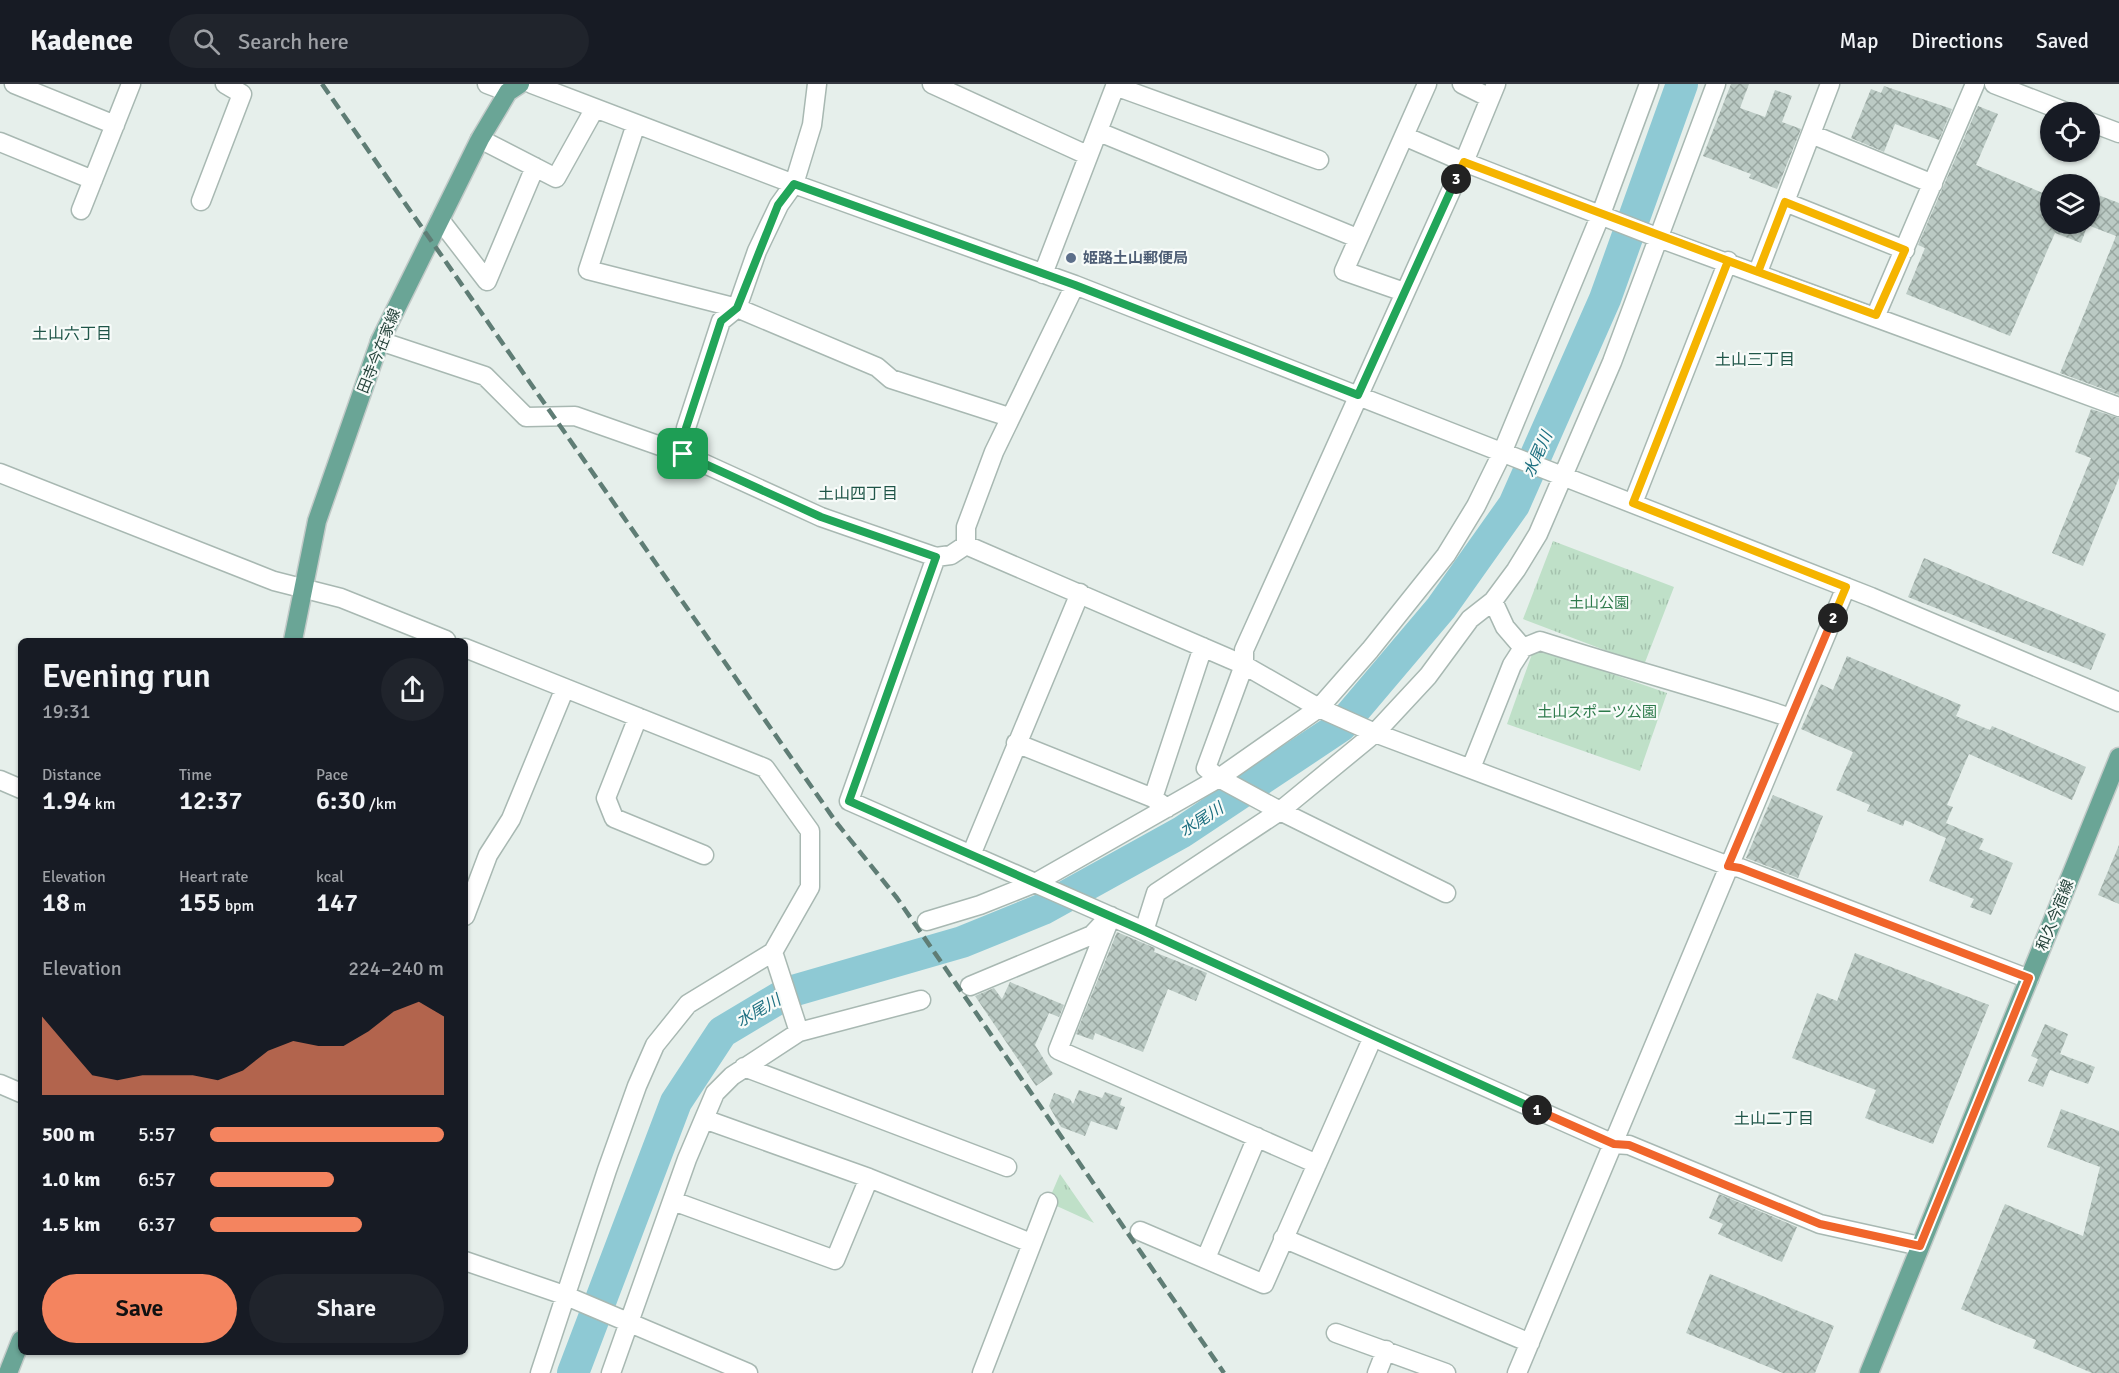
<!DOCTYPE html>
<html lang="en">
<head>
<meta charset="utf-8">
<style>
  body { margin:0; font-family:Signika,"Noto Sans JP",sans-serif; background:#20242c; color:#f1f3f6; height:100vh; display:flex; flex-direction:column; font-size:22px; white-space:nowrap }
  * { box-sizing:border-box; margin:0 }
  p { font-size:20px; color:#9ea1a6 }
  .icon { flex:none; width:33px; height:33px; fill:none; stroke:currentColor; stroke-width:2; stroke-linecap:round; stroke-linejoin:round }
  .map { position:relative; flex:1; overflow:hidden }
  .sheet { position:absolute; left:18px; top:554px; width:450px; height:717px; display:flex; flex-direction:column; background:#171b24; border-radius:9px; box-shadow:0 2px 4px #0004 }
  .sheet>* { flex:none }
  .tools { position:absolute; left:2040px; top:18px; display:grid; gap:12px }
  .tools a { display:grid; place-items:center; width:60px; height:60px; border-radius:50%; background:#171b24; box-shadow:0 2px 4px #0004; font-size:30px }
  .pin { position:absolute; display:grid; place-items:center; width:51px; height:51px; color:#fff; margin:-26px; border-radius:12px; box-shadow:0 3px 9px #0006 }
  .km { position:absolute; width:30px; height:30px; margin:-15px; border-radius:50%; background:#222; color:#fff; font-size:16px; line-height:30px; text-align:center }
  .round { display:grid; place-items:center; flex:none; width:63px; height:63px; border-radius:32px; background:#20242c }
  .summary { display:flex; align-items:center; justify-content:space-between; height:102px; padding:0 24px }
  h1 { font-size:33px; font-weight:600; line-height:45px }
  .stats { display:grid; grid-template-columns:repeat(3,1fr); gap:9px; height:102px; padding:6px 24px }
  .stats div { display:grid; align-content:center }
  .stats b { font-size:26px; font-weight:600 }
  .stats small { font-size:16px; font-weight:400 }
  .stats p { font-size:16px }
  .chart { height:168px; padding:12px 24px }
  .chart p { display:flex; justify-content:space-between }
  .chart svg { width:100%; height:108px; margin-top:6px; fill:#f4845f; opacity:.7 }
  .primary-button { display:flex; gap:12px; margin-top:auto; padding:12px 24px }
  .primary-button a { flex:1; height:69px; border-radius:36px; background:#f4845f; color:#111; font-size:24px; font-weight:600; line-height:69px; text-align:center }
  .primary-button a+a { background:#20242c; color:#f1f3f6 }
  ul { padding:0 24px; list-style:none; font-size:20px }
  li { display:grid; grid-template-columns:96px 72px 1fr; align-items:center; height:45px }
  li i { height:15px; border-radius:8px; background:#f4845f }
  header { display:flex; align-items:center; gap:36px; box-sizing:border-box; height:84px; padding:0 30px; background:#171b24; border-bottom:2px solid #363941 }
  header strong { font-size:28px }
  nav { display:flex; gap:33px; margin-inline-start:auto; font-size:21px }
  .search { width:420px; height:54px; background:#20242c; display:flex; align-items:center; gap:15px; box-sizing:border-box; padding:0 21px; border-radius:33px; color:#9ea1a6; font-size:22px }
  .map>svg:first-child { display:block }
</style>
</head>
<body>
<header>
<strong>Kadence</strong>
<div class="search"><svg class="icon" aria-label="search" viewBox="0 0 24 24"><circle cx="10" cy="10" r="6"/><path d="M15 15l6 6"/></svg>Search here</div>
<nav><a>Map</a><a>Directions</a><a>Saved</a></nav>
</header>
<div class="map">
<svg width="2119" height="1289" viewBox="0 0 2119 1289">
  <defs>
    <pattern id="grass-tufts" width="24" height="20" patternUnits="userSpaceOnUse" patternTransform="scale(1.5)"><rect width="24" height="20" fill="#bfe0c8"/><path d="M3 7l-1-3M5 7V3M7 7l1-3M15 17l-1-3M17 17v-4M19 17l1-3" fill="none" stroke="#a4c1ad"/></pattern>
    <pattern id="building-cross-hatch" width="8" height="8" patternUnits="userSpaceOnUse" patternTransform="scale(1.5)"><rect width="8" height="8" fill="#bbcac4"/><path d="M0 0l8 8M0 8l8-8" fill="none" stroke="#98a6a0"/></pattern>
  </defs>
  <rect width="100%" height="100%" fill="#e6efeb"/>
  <path fill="url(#grass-tufts)" d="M1553,457L1674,503L1644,581L1523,535Z
    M1543,566L1667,609L1640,687L1507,640L1532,570Z
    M1060,1090L1094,1139L1048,1118Z"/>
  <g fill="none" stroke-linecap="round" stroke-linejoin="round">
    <path stroke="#8ec9d4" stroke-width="32" d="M573,1289L676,1018L722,948L789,908L962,858L1043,825L1182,748L1341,642L1441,524L1514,421L1605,215L1682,0"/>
  </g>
  <path fill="url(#building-cross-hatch)" d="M1731,0H1749L1740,24L1765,33L1775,6L1792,12L1782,38L1801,45L1777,105L1749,94L1751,90L1703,72Z
    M1884,2L1952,25L1939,56L1895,40L1884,68L1851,54L1871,5L1881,9Z
    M1978,22L1998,30L1976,81L2050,112V140H2088L2081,159L2055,149L2010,252L1906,210L1925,164L1918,161Z
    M2098,111L2119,119V311L2060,289L2116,152L2090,142V117L2095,119Z
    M2091,325L2119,334V394L2083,482L2052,469L2091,374L2075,368Z
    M1924,474L2106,550L2091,586L1908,513Z
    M1847,572L1961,621L1956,632L1990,646L1992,642L2086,683L2072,716L1969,670L1947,721L1953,723L1946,739L1984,755L1979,765L2013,779L1991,831L1970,823L1974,815L1929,797L1946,754L1905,736L1903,742L1867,727L1870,721L1836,706L1853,668L1801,645L1821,600L1833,606Z
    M1773,711L1823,732L1798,794L1746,774Z
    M2119,761V820L2098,811Z
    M1117,848L1155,864L1154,868L1207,889L1196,917L1168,905L1143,968L1095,949L1093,956L1076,950Z
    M1855,869L1989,921L1933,1060L1865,1034L1876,1006L1792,974L1817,909L1837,917Z
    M1010,898L1064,921L1059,933L1049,929L1035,961L1053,990L1036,1002L975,912L994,904L1002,915Z
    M2045,940L2068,950L2060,970L2095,983L2088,1000L2050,986L2043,1003L2028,997L2038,975L2031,972Z
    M1079,1006L1102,1014L1105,1008L1122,1014L1120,1021L1125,1023L1117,1046L1091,1037L1085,1052L1061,1043L1049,1022L1054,1009L1070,1015L1073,1020Z
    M2061,1025L2119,1047V1289H2092L2033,1264L2036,1256L1961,1225L2005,1120L2083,1152L2100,1083L2047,1063Z
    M1719,1110L1797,1143L1782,1178L1718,1150L1723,1140L1709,1134Z
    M1710,1190L1834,1242L1815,1289H1783L1686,1249Z"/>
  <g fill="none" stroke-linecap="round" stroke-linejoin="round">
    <g stroke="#a8b8b2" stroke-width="21">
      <path id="minor" d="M14,0L115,41
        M487,0L508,8
        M532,0L794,100L1075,201L1871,513L2119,618
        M932,0L1087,71
        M1462,0L1490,14
        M1994,0L2066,28
        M1115,2L1319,76
        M2090,38L2119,49
        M636,40L588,186L737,224L877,283L891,295L1009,333
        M1099,48L1357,154
        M1811,50L1933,100
        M1404,52L1464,78L1659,154L2119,323
        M480,55L556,94L595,24
        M0,58L93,96
        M201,117L242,10L225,0
        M1785,118L1905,166
        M81,126L131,0
        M440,136L487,197L535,83
        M1758,188L1830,0
        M1043,190L1116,0
        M1404,208L1344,187L1427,0
        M1876,231L1975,0
        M380,257L485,292L526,333L575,332L683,370L821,433L936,473L951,471L966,461
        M683,370L686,344L721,237L737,224L757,167L779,121L794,100L812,41L817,0
        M0,389L274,497L341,514L446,556
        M1633,419L1728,177
        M966,461L1244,581L1319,624L1375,649L1729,782L1740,784L2029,895
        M966,461V443L994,368L1075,201
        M936,473L849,717L1144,847L1373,953L1614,1060L1629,1061L1820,1140L1920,1162
        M1493,517L1505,543L1523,564
        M465,564L765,684L810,747V803L773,868L688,920L655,961L637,1002L607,1086L540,1289
        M638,633L606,714L614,734L704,771
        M1016,659L1153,714L1167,724
        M1471,684L1512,581L1523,564L1540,557C1624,584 1708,606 1791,634
        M0,696L21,705
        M1153,714L1203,563
        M971,771L1080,509
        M1446,809L1280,727L1219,694L1206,684L1244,581V566L1464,78L1496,0
        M465,832L488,771L511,735L565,604
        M1111,832L1058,966L1317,1080
        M927,837L980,821L1035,799L1219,694L1319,624L1370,566L1446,471L1476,422L1502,369L1601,130L1649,0
        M1144,847L1156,809L1280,727L1375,649L1428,592L1470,535L1493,517L1516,486L1538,450L1612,278L1716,0
        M773,868L799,948
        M970,902L1092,851L1107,835
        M744,983L1007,1083
        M0,1000L21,1009
        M704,1035L869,1094L1031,1159
        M673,1117L835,1176L869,1094
        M1140,1147L1264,1200L1373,953
        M1283,1154L1530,1259
        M1206,1174L1257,1053
        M465,1177L564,1211L748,1289
        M1336,1249L1446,1289
        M611,1289L687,1075L715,1009L732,992L799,948L921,916
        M982,1289L1048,1118
        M1377,1289L1386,1266
        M1517,1289L1846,503"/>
    </g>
    <g stroke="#c2cac8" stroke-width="21">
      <path id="major" d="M293,556L317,437L380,257L480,55L508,8L520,0
        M8,1289L21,1256
        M1869,1289L2119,673"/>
    </g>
    <use href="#minor" stroke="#fff" stroke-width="18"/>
    <use href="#major" stroke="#6aa596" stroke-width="18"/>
    <path stroke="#5f7d75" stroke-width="4.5" stroke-dasharray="12 6" stroke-linecap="butt" d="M322,0L836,738L897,814L1224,1289"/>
  </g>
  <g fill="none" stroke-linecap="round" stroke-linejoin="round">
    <g stroke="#fff" stroke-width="12">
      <path id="split-1" d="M683,370L821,433L936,473L849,717L1144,847L1537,1026"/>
    </g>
    <g stroke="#fff" stroke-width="12">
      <path id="split-2" d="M1537,1026L1614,1060L1629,1061L1820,1140L1920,1162L2029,894L1740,784L1728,782L1833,534"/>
    </g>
    <g stroke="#fff" stroke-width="12">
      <path id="split-3" d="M1456,95L1464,78C1562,115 1660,152 1758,188L1785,118L1905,166L1876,231L1728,177L1633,419L1846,503L1833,534"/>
    </g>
    <g stroke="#fff" stroke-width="12">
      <path id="split-4" d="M683,370L686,344L721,237L737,224L778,121L794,100L1075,201L1358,311L1456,95"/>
    </g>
    <use href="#split-1" stroke="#22a559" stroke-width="8"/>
    <use href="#split-2" stroke="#f0652b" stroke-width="8"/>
    <use href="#split-3" stroke="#f5b400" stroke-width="8"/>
    <use href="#split-4" stroke="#22a559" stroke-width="8"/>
  </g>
  <circle fill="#5c6f8a" stroke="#f7fbf9" stroke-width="2" cx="1071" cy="174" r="6"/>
  <g text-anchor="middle" stroke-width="4.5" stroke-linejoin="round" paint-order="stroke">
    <g font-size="15" font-weight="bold" fill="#4e5e75" stroke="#f7fbf9" text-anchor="start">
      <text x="1083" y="179">姫路土山郵便局</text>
    </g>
    <g font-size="15" fill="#24423a" stroke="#f7fbf9">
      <text transform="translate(379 267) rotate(-68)" y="5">田寺今在家線</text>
      <text transform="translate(2055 831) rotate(-68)" y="5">和久今宿線</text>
    </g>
    <g font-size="15" fill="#2d7a4b" stroke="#f7fbf9">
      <text x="1599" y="524">土山公園</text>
      <text x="1597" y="633">土山スポーツ公園</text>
    </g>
    <g font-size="16" fill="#1f5548" stroke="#f7fbf9">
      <text x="72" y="255">土山六丁目</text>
      <text x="1755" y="281">土山三丁目</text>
      <text x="858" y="415">土山四丁目</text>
      <text x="1774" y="1040">土山二丁目</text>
    </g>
    <g font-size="16" font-style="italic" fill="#1c6f80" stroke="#f7fbf9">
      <text transform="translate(1537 370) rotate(-66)" y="6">水尾川</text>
      <text transform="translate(1201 735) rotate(-33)" y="6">水尾川</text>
      <text transform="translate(758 926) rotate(-30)" y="6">水尾川</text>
    </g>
  </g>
</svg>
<div class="tools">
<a><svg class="icon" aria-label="locate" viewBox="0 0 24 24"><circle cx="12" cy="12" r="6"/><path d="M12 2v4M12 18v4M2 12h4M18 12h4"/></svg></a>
<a><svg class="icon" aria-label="layers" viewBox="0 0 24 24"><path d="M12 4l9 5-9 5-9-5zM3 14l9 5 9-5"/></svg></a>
</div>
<div class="pin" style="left:683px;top:370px;background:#1e9e55"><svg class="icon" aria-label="arrive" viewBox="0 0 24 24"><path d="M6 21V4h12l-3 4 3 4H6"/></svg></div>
<b class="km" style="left:1537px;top:1026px">1</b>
<b class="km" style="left:1833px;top:534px">2</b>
<b class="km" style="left:1456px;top:95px">3</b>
<section class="sheet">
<div class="summary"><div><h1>Evening run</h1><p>19:31</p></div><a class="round"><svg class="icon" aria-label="share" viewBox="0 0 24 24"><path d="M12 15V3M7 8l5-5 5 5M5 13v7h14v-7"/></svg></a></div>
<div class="stats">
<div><p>Distance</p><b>1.94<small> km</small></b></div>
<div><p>Time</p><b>12:37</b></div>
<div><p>Pace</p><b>6:30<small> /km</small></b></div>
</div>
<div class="stats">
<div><p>Elevation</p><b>18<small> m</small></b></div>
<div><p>Heart rate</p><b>155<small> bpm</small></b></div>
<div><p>kcal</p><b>147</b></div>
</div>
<div class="chart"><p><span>Elevation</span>224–240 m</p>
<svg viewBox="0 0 160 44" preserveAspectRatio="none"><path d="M0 44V12L10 24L20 36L30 38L40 36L50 36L60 36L70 38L80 34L90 26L100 22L110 24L120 24L130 18L140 10L150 6L160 12V44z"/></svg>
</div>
<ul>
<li><b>500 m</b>5:57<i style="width:100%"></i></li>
<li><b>1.0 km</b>6:57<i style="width:53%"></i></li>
<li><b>1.5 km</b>6:37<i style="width:65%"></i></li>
</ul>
<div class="primary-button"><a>Save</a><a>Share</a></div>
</section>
</div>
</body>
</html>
